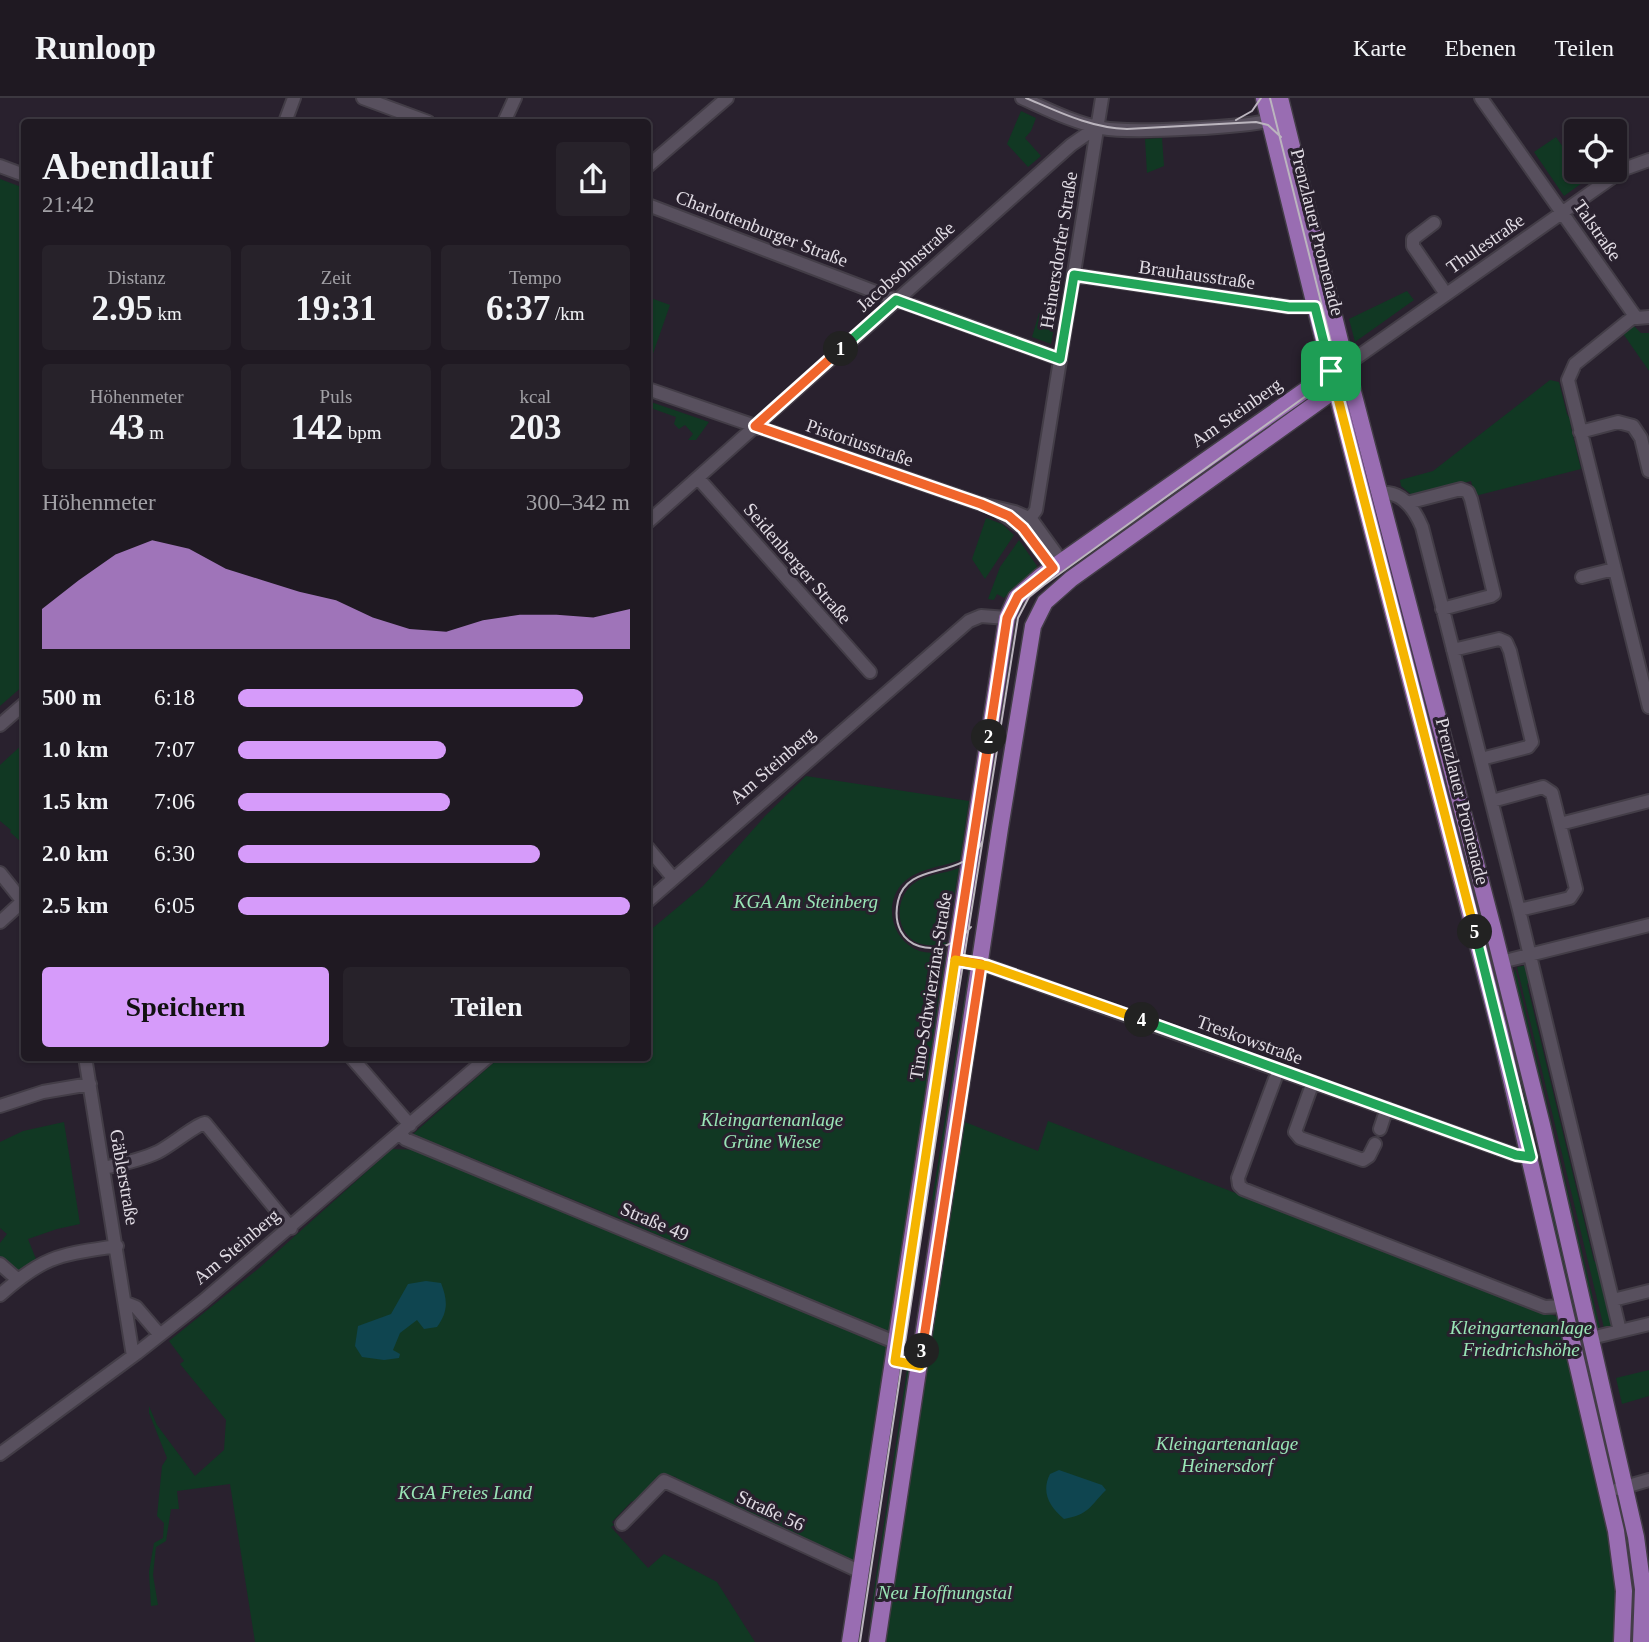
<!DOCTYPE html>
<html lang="de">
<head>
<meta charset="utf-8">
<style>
  body { margin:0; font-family:Georgia,serif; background:#27222a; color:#f1f3f6; height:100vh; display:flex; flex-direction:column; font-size:26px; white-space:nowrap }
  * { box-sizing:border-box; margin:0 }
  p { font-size:23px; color:#a1a0a5 }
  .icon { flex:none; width:38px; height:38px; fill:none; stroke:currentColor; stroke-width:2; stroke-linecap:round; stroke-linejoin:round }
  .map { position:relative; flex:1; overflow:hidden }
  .details { position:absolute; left:21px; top:21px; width:630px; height:942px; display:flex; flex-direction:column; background:#1f1922; border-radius:7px; box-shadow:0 2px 5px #0004,0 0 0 2px #3c3840 }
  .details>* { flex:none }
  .fabs { position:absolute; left:1564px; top:21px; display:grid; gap:14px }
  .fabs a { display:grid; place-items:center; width:63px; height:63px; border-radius:7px; background:#1f1922; box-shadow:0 2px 5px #0004,0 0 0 2px #3c3840; font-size:35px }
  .pin { position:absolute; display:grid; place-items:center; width:60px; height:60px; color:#fff; margin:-30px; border-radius:14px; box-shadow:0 4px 10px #0006 }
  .km { position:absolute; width:35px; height:35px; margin:-18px; border-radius:50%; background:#222; color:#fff; font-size:19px; line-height:35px; text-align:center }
  .round { display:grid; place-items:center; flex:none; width:74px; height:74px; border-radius:7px; background:#27222a }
  .head { display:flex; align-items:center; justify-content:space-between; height:119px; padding:0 21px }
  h1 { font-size:38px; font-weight:700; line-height:52px }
  .metrics { display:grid; grid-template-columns:repeat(3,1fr); gap:10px; height:119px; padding:7px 21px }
  .metrics div { display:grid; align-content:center; border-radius:7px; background:#27222a; text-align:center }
  .metrics b { font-size:35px; font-weight:700 }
  .metrics small { font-size:19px; font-weight:400 }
  .metrics p { font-size:19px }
  .chart { height:196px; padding:14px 21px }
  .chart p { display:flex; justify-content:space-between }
  .chart svg { width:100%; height:126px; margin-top:7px; fill:#d69bfa; opacity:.7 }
  .primary-button { display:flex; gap:14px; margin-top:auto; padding:14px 21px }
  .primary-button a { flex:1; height:80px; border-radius:7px; background:#d69bfa; color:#111; font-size:28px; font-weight:700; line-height:80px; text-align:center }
  .primary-button a+a { background:#27222a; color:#f1f3f6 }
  ul { padding:0 21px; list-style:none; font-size:23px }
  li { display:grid; grid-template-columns:112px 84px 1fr; align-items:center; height:52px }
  li i { height:18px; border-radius:9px; background:#d69bfa }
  header { display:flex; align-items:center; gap:42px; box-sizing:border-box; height:98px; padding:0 35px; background:#1f1922; border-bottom:2px solid #3c3840 }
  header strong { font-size:33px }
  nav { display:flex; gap:38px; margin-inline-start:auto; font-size:24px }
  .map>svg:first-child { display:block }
</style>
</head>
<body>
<header>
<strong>Runloop</strong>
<nav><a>Karte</a><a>Ebenen</a><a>Teilen</a></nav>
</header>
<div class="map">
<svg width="1649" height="1544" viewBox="0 0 1649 1544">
  <rect width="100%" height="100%" fill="#29212e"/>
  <path fill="#113823" d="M1021,13L1036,20L1031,33L1025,40L1041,58L1028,69L1007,46Z
    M1556,39L1586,82L1564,98L1534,54Z
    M1162,40L1164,68L1147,75L1145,41Z
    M0,81L24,90V587L0,608Z
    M1407,193L1414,202L1355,244L1349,221Z
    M648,199L670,207L648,270Z
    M1039,215L1056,218L1051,246L1032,239Z
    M1632,226L1641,235H1649V273L1622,234Z
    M1550,282L1559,284L1567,316L1572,324L1570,325L1581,371L1475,398L1471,383L1413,398L1401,388L1400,382L1433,373Z
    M648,303L709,324L696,342H688L693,336L685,327L679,331L674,326L676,319L648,309Z
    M986,420L1002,426L1014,437L985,481L972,461Z
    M1019,442L1037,468L1036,473L1014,489L1004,500L997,496L994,502L988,501L1000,469Z
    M24,645V752L20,747L22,745L10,734L11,732L0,723V667Z
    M806,678L969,703L960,762C942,769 919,770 904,784C884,803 890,837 913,850C923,856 935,855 946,854L889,1237L630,1125L413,1036L500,959H648V834L703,788L765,718Z
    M959,770L946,846C935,847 924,849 914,843C895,831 895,800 913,786C925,776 944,776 959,770Z
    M1493,848L1537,1026L1527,1027L1484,849Z
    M1527,867L1531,884L1527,886L1594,1163L1602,1167L1614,1226L1605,1234L1517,869Z
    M1515,870L1601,1234L1597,1232L1514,878Z
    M969,871H975L940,1103L932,1102Z
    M1048,1023L1558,1219L1617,1478L1614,1544H886L965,1024L1038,1053Z
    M64,1024L80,1126L57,1131L28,1141L36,1161L18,1173L0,1158V1145L7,1136L0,1130V1044L23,1033Z
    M392,1051L419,1052L887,1245L854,1465L677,1385L676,1379L667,1377L662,1379L637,1407L632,1403L612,1424L614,1427L611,1429L648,1470L664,1456L717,1484L755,1544H255L230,1386L177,1393L179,1411H171L166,1443L156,1449L153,1477L158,1507L151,1508L149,1474L154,1445L163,1440L164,1425L157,1418L162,1368L167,1360L149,1315V1308L157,1327L195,1378L224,1352L226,1322L180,1266L184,1263L169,1243L258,1171Z
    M1555,1104L1615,1362L1605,1365L1545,1105Z
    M907,1272L912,1274L877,1520L870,1519Z
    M1649,1272V1298L1622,1306L1616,1280Z"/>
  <path fill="#0f4550" d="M426,1183L441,1185C448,1203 448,1214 437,1229L424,1231L417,1222L400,1235L393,1252L400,1256L399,1260L384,1262L362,1259L355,1248L358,1228L391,1216L408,1186Z
    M1059,1372L1102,1387L1106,1392C1089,1409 1090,1416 1064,1421C1049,1408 1041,1394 1050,1376Z"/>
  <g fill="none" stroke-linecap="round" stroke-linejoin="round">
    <g stroke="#433d47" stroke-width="16">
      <path id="minor" d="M363,0L428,24
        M1022,0C1047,11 1074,25 1102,30C1130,35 1253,30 1277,20
        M1481,0L1635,218
        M285,24L294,0
        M504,24L515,0
        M0,68L24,77
        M648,68L727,0
        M648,107L886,198L1060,261
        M1434,125L1413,141V148L1446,196
        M1074,177L1289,209H1315
        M1649,219L1637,220L1635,218L1627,224L1575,266L1568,282L1649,609
        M1346,267L1624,71L1649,62
        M648,291L981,406L1015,414L1031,421L1062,464
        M1580,334L1618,324L1633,328L1641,340L1649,373
        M698,380L870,574
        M1379,395C1401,392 1414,410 1422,429L1519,812L1620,1233
        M1407,405L1461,391L1468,394L1471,401L1494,496L1491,498L1442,511
        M1001,415L1023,430L1053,470
        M648,424L1071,47L1097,29
        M1023,430L1036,412L1102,0
        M1582,479L1614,471
        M1453,552L1499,541L1506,544L1510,553L1532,644L1528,649L1481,661
        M0,627L24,606
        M1492,703L1543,689L1552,695L1576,791L1570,800L1519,812
        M1560,726L1649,703
        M648,750L673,780
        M0,775L24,805
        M648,803L969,523L981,518L1007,520
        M0,824L23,803
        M955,862L988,868L1516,1057L1531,1059
        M1501,864L1649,827
        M85,959L133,1258
        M351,959L410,1027
        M1275,981L1238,1080L1239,1087L1243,1091L1545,1209L1565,1208
        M1313,984L1295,1034L1300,1040L1363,1062L1369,1058L1375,1046
        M0,1008L43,994L90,986
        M1380,1031L1387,1010
        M400,1035L405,1041L897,1245
        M104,1070C122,1066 141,1062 158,1054C170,1048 197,1026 205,1025L291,1130
        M0,1166L17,1181
        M0,1197C45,1157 59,1157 117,1148
        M1613,1202L1649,1193
        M126,1205L136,1209L160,1237
        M1591,1240L1649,1226
        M0,1356L137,1255L203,1203L488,959
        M1618,1391L1649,1382
        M622,1426L664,1383L861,1474"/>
    </g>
    <g stroke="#433d47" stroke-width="19">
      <path id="major" d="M1264,0L1331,273L1499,930L1616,1433L1624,1493L1622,1544
        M1280,0L1346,267L1494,834L1542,1027L1636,1439L1643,1491L1641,1544
        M850,1544L1007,520L1016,500L1041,478L1337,270
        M877,1544L1000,730L1033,528L1045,504L1071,481L1332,294L1339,285"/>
    </g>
    <use href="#minor" stroke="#58505e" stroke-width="12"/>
    <use href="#major" stroke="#996db2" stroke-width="16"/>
    <path stroke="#bbb5be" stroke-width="2" d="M1026,0C1059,14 1091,30 1127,31L1256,24L1268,27L1281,39
      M1236,22L1252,13L1261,0
      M971,829C942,866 887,852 898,803C907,762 964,783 982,744
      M860,1544L949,954L1018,520L1029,499L1044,487L1324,285L1333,274V252L1270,0"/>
  </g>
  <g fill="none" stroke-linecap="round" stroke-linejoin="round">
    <g stroke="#fff" stroke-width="14">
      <path id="split-1" d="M841,251L896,202L1060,261L1074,177L1289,209H1315L1331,273"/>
    </g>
    <g stroke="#fff" stroke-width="14">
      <path id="split-2" d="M841,251L755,328L981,406L1009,418L1023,430L1053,470L1018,498L1007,520L989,639"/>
    </g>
    <g stroke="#fff" stroke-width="14">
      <path id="split-3" d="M922,1253L981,866L955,862L989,639"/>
    </g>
    <g stroke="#fff" stroke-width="14">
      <path id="split-4" d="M922,1253L920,1268L895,1263L955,862L988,868L1142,922"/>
    </g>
    <g stroke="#fff" stroke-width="14">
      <path id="split-5" d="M1142,922L1516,1057L1531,1059L1475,834"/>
    </g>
    <g stroke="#fff" stroke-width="14">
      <path id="split-6" d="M1331,273L1475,834"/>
    </g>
    <use href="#split-1" stroke="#22a559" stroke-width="9"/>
    <use href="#split-2" stroke="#f0652b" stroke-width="9"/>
    <use href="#split-3" stroke="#f0652b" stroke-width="9"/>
    <use href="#split-4" stroke="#f5b400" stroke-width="9"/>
    <use href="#split-5" stroke="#22a559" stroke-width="9"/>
    <use href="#split-6" stroke="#f5b400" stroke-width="9"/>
  </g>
  <g text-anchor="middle" stroke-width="6" stroke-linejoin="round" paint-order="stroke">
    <g font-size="19" fill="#e1dce4" stroke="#29212e">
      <text transform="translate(762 130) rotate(21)" y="7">Charlottenburger Straße</text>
      <text transform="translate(1598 132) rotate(55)" y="7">Talstraße</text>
      <text transform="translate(1318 134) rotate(76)" y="7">Prenzlauer Promenade</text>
      <text transform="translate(1485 145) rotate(-35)" y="7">Thulestraße</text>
      <text transform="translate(1058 152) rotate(-81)" y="7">Heinersdorfer Straße</text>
      <text transform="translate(905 168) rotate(-42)" y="7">Jacobsohnstraße</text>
      <text transform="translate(1197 176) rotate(8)" y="7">Brauhausstraße</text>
      <text transform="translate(1236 314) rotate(-35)" y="7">Am Steinberg</text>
      <text transform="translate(860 344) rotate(19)" y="7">Pistoriusstraße</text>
      <text transform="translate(798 465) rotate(49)" y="7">Seidenberger Straße</text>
      <text transform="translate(772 667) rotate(-41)" y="7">Am Steinberg</text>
      <text transform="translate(1463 703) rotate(76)" y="7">Prenzlauer Promenade</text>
      <text transform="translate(930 888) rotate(-81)" y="7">Tino-Schwierzina-Straße</text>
      <text transform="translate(1250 941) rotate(20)" y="7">Treskowstraße</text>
      <text transform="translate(125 1079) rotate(80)" y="7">Gäblerstraße</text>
      <text transform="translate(655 1123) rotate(23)" y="7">Straße 49</text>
      <text transform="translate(236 1148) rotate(-40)" y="7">Am Steinberg</text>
      <text transform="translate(771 1412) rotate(25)" y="7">Straße 56</text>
    </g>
    <g font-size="19" font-style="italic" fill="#99e5b6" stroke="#29212e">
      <text x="806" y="810">KGA Am Steinberg</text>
      <text x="772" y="1028">Kleingartenanlage<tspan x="772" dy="22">Grüne Wiese</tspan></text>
      <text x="1521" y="1236">Kleingartenanlage<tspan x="1521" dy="22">Friedrichshöhe</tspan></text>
      <text x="1227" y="1352">Kleingartenanlage<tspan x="1227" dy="22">Heinersdorf</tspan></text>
      <text x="465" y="1401">KGA Freies Land</text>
      <text x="945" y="1501">Neu Hoffnungstal</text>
    </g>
  </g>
</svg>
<div class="fabs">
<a><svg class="icon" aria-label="locate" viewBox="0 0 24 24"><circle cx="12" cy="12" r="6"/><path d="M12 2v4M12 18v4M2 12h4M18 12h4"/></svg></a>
</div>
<div class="pin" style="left:1331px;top:273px;background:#1e9e55"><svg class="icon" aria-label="arrive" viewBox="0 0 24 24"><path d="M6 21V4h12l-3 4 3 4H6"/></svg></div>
<b class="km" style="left:841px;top:251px">1</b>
<b class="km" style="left:989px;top:639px">2</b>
<b class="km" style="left:922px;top:1253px">3</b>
<b class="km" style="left:1142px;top:922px">4</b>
<b class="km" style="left:1475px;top:834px">5</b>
<section class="details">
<div class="head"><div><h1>Abendlauf</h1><p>21:42</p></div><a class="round"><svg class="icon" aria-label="share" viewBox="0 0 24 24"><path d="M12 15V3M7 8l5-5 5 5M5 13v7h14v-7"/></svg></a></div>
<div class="metrics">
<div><p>Distanz</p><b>2.95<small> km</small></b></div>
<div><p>Zeit</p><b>19:31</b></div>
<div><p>Tempo</p><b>6:37<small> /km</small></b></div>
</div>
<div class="metrics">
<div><p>Höhenmeter</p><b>43<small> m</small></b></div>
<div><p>Puls</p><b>142<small> bpm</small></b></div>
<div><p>kcal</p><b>203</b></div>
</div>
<div class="chart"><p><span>Höhenmeter</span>300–342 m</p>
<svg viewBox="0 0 160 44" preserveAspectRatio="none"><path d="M0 44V30L10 20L20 11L30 6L40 9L50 16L60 20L70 24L80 27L90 33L100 37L110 38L120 34L130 32L140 32L150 33L160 30V44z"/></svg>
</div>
<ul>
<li><b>500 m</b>6:18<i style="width:88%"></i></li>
<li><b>1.0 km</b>7:07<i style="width:53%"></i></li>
<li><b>1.5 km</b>7:06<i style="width:54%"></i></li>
<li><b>2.0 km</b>6:30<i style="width:77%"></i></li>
<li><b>2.5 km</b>6:05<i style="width:100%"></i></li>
</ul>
<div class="primary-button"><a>Speichern</a><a>Teilen</a></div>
</section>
</div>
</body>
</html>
